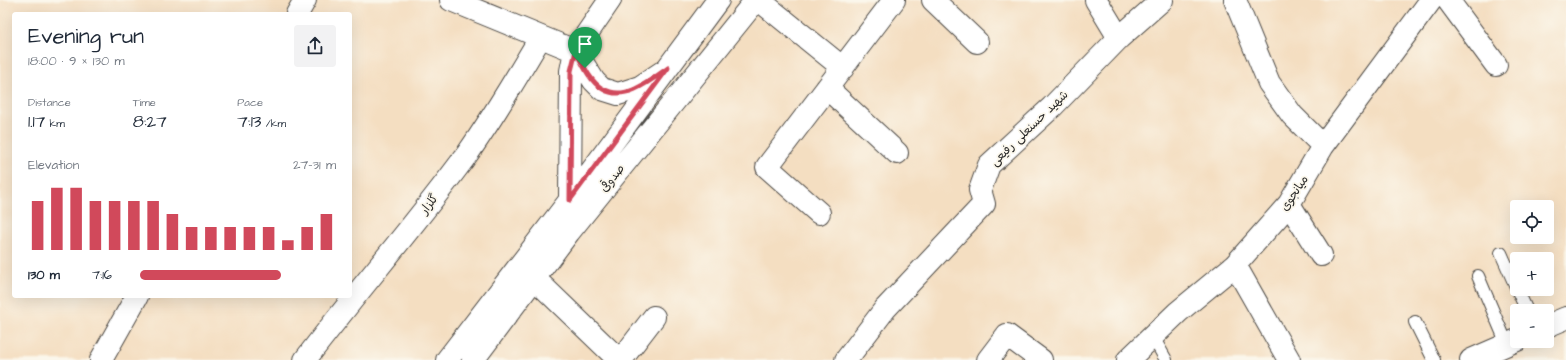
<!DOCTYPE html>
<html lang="en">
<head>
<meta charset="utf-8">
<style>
  body { margin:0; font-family:"Architects Daughter","Playpen Sans Arabic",sans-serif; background:#f2f2f3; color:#1f2937; height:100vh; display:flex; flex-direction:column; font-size:15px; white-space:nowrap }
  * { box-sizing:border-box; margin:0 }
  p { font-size:13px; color:#747a83 }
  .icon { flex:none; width:22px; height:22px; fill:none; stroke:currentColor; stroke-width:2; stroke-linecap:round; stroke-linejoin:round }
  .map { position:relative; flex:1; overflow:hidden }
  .sheet { position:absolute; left:12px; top:12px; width:340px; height:286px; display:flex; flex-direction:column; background:#fff; border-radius:4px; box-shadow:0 4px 16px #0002 }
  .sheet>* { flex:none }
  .controls { position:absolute; left:1510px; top:200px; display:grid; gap:8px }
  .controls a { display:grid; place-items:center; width:44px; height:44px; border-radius:4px; background:#fff; box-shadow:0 4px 16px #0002; font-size:20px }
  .pin { position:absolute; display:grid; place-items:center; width:34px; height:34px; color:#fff; margin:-41px -17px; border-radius:50% 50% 50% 0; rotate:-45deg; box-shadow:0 0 4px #0007 }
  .pin .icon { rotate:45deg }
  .round { display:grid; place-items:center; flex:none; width:42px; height:42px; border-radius:4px; background:#f2f2f3 }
  .summary { display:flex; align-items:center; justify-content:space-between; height:68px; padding:0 16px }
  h1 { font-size:22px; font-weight:600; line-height:30px }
  .metrics { display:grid; grid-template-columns:repeat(3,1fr); gap:6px; height:68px; padding:4px 16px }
  .metrics div { display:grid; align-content:center }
  .metrics b { font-size:17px; font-weight:600 }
  .metrics small { font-size:11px; font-weight:400 }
  .metrics p { font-size:11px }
  .chart { height:112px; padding:8px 16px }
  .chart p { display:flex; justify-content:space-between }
  .chart svg { width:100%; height:72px; margin-top:4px; stroke:#d1495b; stroke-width:6 }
  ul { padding:0 16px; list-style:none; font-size:13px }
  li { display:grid; grid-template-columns:64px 48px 1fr; align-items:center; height:30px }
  li i { height:10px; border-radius:5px; background:#d1495b }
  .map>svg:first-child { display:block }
</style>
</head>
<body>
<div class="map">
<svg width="1566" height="360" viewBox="0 0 1566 360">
  <rect width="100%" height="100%" fill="#fbf7ec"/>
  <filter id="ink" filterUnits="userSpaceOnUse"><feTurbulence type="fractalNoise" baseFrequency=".025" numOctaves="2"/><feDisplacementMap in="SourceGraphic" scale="8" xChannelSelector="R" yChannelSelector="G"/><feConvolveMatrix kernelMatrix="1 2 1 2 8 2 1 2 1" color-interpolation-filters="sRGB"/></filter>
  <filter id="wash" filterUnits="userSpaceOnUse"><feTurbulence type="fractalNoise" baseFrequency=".012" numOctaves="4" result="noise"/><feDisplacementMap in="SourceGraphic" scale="16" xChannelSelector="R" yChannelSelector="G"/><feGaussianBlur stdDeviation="0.9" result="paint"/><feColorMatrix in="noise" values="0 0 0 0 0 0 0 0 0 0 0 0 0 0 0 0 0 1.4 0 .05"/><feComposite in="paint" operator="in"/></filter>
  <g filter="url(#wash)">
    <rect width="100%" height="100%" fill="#f4dec1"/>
  </g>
  <g filter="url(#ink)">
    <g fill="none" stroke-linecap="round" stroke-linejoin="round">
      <g stroke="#494642" stroke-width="14">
        <path id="lane" d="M1501,253L1517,289
          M1478,276L1507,344
          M1517,289L1527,311
          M1415,322L1434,360
          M1153,337L1166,360"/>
      </g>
      <g stroke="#494642" stroke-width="24">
        <path id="street" d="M451,0L575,51L594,81L602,89L618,94L640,87L664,71
          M759,0L843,68
          M933,0L977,42
          M1096,0L1119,38
          M1235,0L1269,83L1292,115L1323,146
          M1448,0L1496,65
          M297,14L305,0
          M827,88L897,153
          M570,200L571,71L575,51L610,0
          M1289,204L1321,255
          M819,213L767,167L894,0
          M1235,265L1289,360
          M534,278L619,360
          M1547,326L1566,318
          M101,360L137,296
          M305,360C358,290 416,224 468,153C494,116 517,77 540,38
          M621,360L654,317
          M846,360L885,309L984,204L980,190L989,165L1052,107L1119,38L1162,0
          M988,360L1007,335L1041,360
          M1128,360L1178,312L1235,265L1289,204L1323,146L1431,0
          M1471,360L1517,340"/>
      </g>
      <g stroke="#494642" stroke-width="24">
        <path id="secondary" d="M447,360L570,200L718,0
          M473,360L569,232L756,0"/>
      </g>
      <use href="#lane" stroke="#fff" stroke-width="12"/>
      <use href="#street" stroke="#fff" stroke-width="22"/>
      <use href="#secondary" stroke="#fff" stroke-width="22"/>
    </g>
  </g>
  <g fill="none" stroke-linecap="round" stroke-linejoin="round" filter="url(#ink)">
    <g stroke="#fff" stroke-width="8">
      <path id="route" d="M576,51C582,63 590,82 603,89C625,102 650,81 668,68L570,200L571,71Z"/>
    </g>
    <use href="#route" stroke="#d1495b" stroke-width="5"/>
  </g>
  <g text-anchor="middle" stroke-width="3.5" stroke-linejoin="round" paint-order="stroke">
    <g font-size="12" fill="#2b2b2b" stroke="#fbf7ec">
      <text transform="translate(1029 128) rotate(-44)" y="4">شهید حسنعلی رفیعی</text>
      <text transform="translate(612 178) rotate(-51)" y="4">صدوقی</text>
      <text transform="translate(1294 193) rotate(-56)" y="4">میانجوی</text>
      <text transform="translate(429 204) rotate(-53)" y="4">گلزار</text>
    </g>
  </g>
</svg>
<div class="controls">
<a><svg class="icon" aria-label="locate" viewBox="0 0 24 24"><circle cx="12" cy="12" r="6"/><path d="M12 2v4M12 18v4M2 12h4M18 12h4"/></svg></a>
<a>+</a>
<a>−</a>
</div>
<div class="pin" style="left:585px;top:68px;background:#1e9e55"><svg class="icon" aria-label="arrive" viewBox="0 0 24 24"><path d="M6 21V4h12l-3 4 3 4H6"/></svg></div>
<section class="sheet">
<div class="summary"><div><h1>Evening run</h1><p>18:00 · 9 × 130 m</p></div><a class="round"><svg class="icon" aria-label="share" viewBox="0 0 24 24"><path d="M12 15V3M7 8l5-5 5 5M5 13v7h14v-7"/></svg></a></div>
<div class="metrics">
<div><p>Distance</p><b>1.17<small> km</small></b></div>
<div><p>Time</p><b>8:27</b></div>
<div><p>Pace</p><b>7:13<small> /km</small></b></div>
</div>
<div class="chart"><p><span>Elevation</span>27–31 m</p>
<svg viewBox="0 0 160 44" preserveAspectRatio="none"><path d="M5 44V14M15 44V6M25 44V6M35 44V14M45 44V14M55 44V14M65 44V14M75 44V22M85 44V30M95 44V30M105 44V30M115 44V30M125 44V30M135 44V38M145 44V30M155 44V22"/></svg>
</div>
<ul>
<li><b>130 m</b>7:16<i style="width:72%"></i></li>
</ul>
</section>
</div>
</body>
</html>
